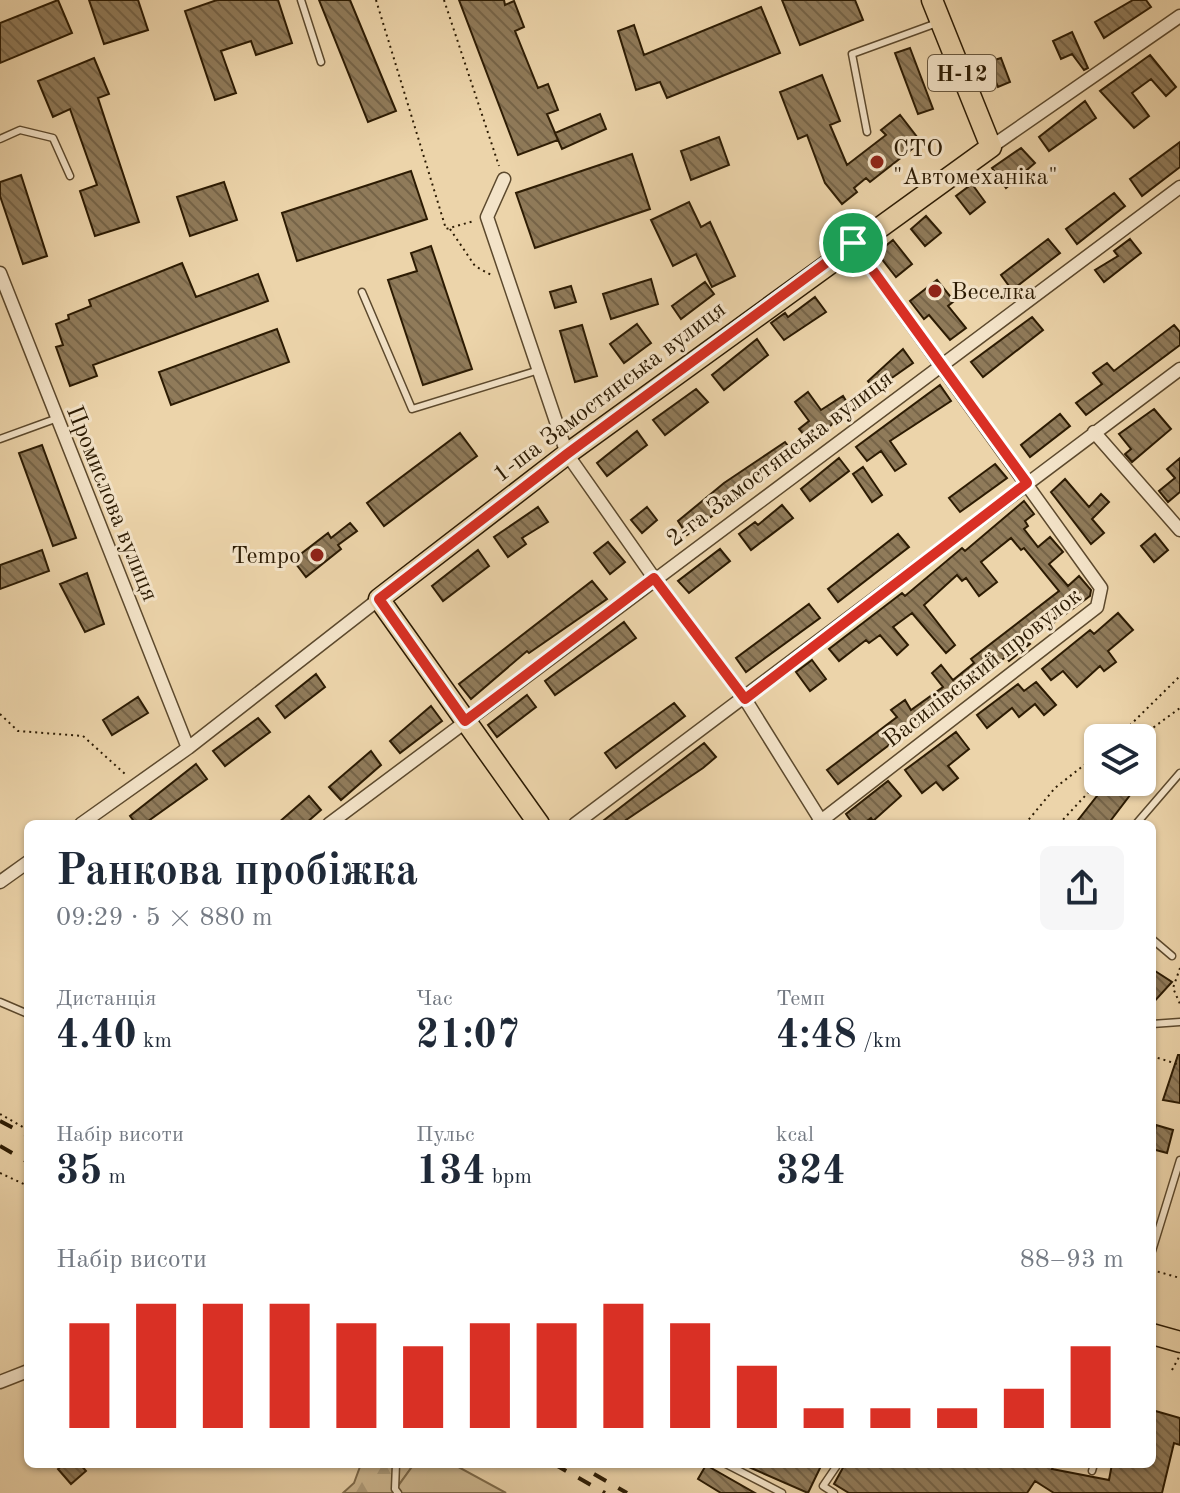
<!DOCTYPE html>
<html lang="uk">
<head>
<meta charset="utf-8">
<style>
  body { margin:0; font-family:"Old Standard TT",serif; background:#f6f6f7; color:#1f2937; height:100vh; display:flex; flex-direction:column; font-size:30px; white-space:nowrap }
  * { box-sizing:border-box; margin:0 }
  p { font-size:26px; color:#747a83 }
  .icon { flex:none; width:44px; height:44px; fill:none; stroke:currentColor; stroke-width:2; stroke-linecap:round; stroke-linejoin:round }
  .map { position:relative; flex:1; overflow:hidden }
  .side { position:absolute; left:24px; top:820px; width:1132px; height:648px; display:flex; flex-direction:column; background:#fff; border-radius:12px; box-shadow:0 2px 6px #0004 }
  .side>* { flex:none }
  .tools { position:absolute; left:1084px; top:724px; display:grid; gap:16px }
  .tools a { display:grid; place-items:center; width:72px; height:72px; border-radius:12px; background:#fff; box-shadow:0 2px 6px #0004; font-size:40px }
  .pin { position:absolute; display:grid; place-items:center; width:68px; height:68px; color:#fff; margin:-34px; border:4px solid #fff; border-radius:50%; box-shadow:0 2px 8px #0007 }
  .round { display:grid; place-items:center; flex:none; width:84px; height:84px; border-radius:12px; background:#f6f6f7 }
  .headline { display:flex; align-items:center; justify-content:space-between; height:136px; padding:0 32px }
  h1 { font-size:44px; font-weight:800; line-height:60px }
  .metrics { display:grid; grid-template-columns:repeat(3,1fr); gap:12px; height:136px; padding:8px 32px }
  .metrics div { display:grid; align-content:center }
  .metrics b { font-size:40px; font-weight:800 }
  .metrics small { font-size:22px; font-weight:400 }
  .metrics p { font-size:22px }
  .chart { height:224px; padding:16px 32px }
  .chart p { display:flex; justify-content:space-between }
  .chart svg { width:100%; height:144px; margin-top:8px; stroke:#d93025; stroke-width:6 }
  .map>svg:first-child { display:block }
</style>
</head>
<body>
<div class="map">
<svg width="1180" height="1493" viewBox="0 0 1180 1493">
  <defs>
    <pattern id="forest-firs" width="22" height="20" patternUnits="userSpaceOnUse" patternTransform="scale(2)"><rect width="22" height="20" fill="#cbb58e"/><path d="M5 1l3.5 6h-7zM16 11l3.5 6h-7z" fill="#ae9b79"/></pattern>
    <pattern id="building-back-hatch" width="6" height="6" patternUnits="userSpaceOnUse" patternTransform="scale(2)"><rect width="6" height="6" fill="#907b5a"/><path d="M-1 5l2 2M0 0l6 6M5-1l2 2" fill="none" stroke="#766448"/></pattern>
  </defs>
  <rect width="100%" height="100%" fill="#ecd4aa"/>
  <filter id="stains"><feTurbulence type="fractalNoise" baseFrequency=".0025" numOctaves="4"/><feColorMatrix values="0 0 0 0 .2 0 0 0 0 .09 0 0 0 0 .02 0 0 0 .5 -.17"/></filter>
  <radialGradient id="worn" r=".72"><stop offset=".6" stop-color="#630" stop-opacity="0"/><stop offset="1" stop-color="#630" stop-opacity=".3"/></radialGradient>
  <path fill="url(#forest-firs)" stroke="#7c6848" stroke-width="2" d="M361,1464H414L393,1493H343L354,1483Z"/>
  <path fill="#cbb58e" stroke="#7c6848" stroke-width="2" d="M414,1464H453L506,1493H393Z"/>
  <path fill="url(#building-back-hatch)" stroke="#2c1b03" stroke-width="2" d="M58,0L72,33L0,63V23Z
    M89,0H138L148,30L104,44Z
    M217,0H278L292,43L256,55L251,41L221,51L236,93L215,100L185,11Z
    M319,0H350L396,111L368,122Z
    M459,0H504L505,5L514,1L524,27L515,31L538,88L548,84L558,110L547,114L558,140L518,155Z
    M782,0H855L863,20L800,45Z
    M1133,0H1146L1151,7L1104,38L1095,22Z
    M761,7L780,53L667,98L660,82L636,90L618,31L634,25L644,55Z
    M1072,32L1088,68L1084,70L1072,54L1061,59L1053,41Z
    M910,48L933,109L918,114L895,53Z
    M1150,55L1176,87L1166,96L1151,79L1132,93L1149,116L1134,128L1100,91Z
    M94,58L109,94L98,98L139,222L95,236L80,191L97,185L70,109L53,117L38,81Z
    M1001,58L1010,82L998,87L988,62Z
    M822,75L840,121L830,125L847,165L886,135L881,130L900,115L921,142L870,182L866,178L854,188L857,192L842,204L825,183L807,135L798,139L780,92Z
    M1085,101L1096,118L1049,151L1039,137Z
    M600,114L606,129L562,149L555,133Z
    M719,137L729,165L691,180L681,151Z
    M1180,142V167L1142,196L1130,179Z
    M1021,148L1035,163L1006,188L992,168Z
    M632,154L650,209L535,248L516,193Z
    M411,171L427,219L297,261L282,213Z
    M21,175L47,256L23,264L0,196V182Z
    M224,182L237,220L190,236L177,197Z
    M972,184L985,202L970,214L956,196Z
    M1114,193L1125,206L1077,244L1066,229Z
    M689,202L701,227L710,222L735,276L712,287L696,254L673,266L651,220Z
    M926,216L941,233L925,246L911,229Z
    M1048,239L1060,253L1012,290L1001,275Z
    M1130,239L1141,253L1104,282L1095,270L1118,256L1114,251Z
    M893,240L912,264L896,277L877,253Z
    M431,246L472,369L423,385L388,280L417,271L411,253Z
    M182,263L196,297L258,274L268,301L93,365L97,376L70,386L56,347L63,345L56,324L69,319L68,315L91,306L89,300Z
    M651,279L658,304L611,319L603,294Z
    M937,280L954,301L948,306L966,328L950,340L929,315L924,319L910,301Z
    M705,282L714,294L681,319L672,306Z
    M571,286L576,302L555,308L550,292Z
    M815,297L826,312L784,340L771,323L785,313L788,317Z
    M1032,317L1043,330L983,377L971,362Z
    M637,324L651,343L624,363L610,344Z
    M582,325L597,376L575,382L560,331Z
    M1174,325L1180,332V345L1086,415L1076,403L1102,384L1093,373L1107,363L1114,371Z
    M277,329L289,362L171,405L159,372Z
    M757,339L768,355L724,390L712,375Z
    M903,349L913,363L889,380L891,383L878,394L868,381Z
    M940,385L951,401L890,441L906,464L895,471L881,451L867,461L856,447Z
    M696,389L708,402L665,435L653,420Z
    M808,392L821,410L843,396L851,409L810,442L799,429L809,421L795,402Z
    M1154,409L1171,429L1132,462L1125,454L1131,449L1119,434Z
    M1060,414L1070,426L1030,457L1021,445Z
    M637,431L647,445L607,476L597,463Z
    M460,433L477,456L384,526L367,503Z
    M785,442L794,454L687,535L678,521L724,483Z
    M42,445L76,538L53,546L19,453Z
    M839,458L849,471L810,501L801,489Z
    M1180,458V492L1168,502L1159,491L1175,478L1167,469Z
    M995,464L1007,478L960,512L949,498Z
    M863,467L882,495L872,502L853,474Z
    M1065,479L1089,507L1101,494L1109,502L1092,519L1104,533L1091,544L1051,492Z
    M1024,501L1034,514L1025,521L1028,526L1024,529L1038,547L1050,537L1063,552L1049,564L1068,586L1079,576L1091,590L1090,596L1028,642L1030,644L1009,661L1006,657L982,674L838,784L827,770L897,717L891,710L905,700L911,710L943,687L932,673L941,665L953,680L974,663L971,659L1059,591L1024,548L1021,550L1011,538L981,562L997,582L979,596L966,578L962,581L957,575L924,605L955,645L946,653L912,613L893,627L908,645L897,655L880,635L869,643L866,640L839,661L829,649L902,593L905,596L962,548L965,551Z
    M782,505L793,518L751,550L739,534L755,522L758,525Z
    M538,507L548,522L522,538L526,544L508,557L494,537Z
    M647,507L657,520L642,533L631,520Z
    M350,523L357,531L338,545L341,549L306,577L293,560L328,533L331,538Z
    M898,534L909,547L838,602L828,589Z
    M1155,534L1168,550L1154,562L1141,546Z
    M608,542L625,562L610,574L594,553Z
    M720,549L730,561L689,593L678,581Z
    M42,550L49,571L0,589V565Z
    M478,550L489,566L443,601L432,586Z
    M87,573L104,624L85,632L60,584Z
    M592,581L607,599L529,653L527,651L471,699L459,684Z
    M809,604L820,618L746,672L736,658Z
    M1118,613L1133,630L1108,651L1116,662L1104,671L1100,666L1077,687L1063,671L1051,680L1042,669L1090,630L1094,634Z
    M624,622L636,638L555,695L545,681Z
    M812,660L826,679L810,691L796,672Z
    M316,674L325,687L285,718L276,706Z
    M1036,682L1056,705L1044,715L1035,704L1019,717L1012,708L987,728L977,715L1018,684L1024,691Z
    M527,695L536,707L497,737L488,725Z
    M138,697L148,713L112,735L103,720Z
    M674,703L685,716L616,768L605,753Z
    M431,706L442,721L400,753L390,741Z
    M258,718L270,732L225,766L213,751Z
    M956,732L969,749L948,766L958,778L943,790L936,782L922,793L905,770Z
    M704,743L716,757L703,768L620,824H599Z
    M371,751L381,765L341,800L329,787Z
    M196,764L207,779L144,824H136L130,816Z
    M888,781L901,796L873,821L871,818L863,824H853L846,814Z
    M1108,782H1140L1108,824H1075Z
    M309,796L321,810L305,824H277Z
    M1152,969L1172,982L1152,1004Z
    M1178,1055H1180V1103L1163,1100Z
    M1156,1125L1173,1130L1167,1153L1152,1149Z
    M1152,1410L1180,1418V1445L1174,1443L1162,1493H1054L1035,1481L1027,1493H849L834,1484L845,1464H1055L1052,1469L1109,1480L1112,1464H1152Z
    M64,1464H80L86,1471L71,1484L58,1469Z
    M742,1464H822L808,1493Z
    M706,1465L755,1493H721L698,1479Z"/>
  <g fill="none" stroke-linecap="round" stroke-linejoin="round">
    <g stroke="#5c492d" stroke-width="9">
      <path id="lane" d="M301,0L321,62
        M867,132L852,54L937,23
        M0,139L20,130L53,138L70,176
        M362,292L412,409L539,370
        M0,439L55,419
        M1136,824L1180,773
        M1152,939L1172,956
        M0,1002L28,1014
        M1152,1024L1180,1022
        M1152,1251L1180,1160
        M396,1464L395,1489L398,1493
        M726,1464L782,1493
        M1092,1471L1094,1464
        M834,1493L823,1486L838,1464"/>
    </g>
    <g stroke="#5c492d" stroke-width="15">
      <path id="street" d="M991,147L1180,16
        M504,179L487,217L567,454L654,578L745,699L823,824
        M0,273L188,748
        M1094,432L1180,530
        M81,824L188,748L379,599
        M329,824L1180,187
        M575,824L1180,369
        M817,824L1097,607L1101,588L853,243
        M0,882L28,862
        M0,1382L28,1371"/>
    </g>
    <g stroke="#2c1b03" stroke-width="23">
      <path id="primary" d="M539,824L379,599L567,454L991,147L932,0
        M1152,1334L1180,1342"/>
    </g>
    <path stroke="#2c1b03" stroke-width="2" stroke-dasharray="2 4" stroke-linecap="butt" d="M376,0L446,229L474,221
      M444,0L499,166
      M450,229L475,266L493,276
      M0,714L18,731L83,736L125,774
      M1117,738L1180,676
      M1139,738L1180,708
      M1025,824L1055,788L1098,754
      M1059,824L1098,782
      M1180,968L1173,988L1180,1004
      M1152,1056L1180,1065
      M0,1114L28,1130
      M0,1173L28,1186
      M1152,1270L1180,1278
      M1172,1370L1179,1357"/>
    <use href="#lane" stroke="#f3e3c8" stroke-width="6"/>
    <use href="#street" stroke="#f3e3c8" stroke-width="12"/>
    <use href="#primary" stroke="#ecd4aa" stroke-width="20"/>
    <path stroke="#2c1b03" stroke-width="4" stroke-dasharray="14 14" stroke-linecap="butt" d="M0,1121L28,1136
      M0,1146L28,1162
      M554,1464L605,1493
      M594,1474L627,1493"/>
  </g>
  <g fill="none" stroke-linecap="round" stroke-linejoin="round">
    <g stroke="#fff" stroke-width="16">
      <path id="route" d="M853,243L1027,483L745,699L654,578L465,721L379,599L567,454Z"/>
    </g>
    <use href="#route" stroke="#d93025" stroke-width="10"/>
  </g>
  <g fill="#8f2418" stroke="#f3e3c8" stroke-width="3">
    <circle cx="877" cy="162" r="8"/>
    <circle cx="935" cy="291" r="8"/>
    <circle cx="317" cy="555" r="8"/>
  </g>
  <g text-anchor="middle" stroke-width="6" stroke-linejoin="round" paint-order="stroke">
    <rect fill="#f3e3c8" stroke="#68573e" stroke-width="2" x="928" y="55" width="68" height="36" rx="6"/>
    <g font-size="22" font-weight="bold" fill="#2c1b03">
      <text x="962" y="81">Н-12</text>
    </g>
    <g font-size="24" fill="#2c1b03" stroke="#f3e3c8" text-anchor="start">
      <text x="893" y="156">СТО<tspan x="893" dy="28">"Автомеханіка"</tspan></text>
      <text x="951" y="299">Веселка</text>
      <text x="301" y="563" text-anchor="end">Tempo</text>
    </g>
    <g font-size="24" fill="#2c1b03" stroke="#f3e3c8">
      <text transform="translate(609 391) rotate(-37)" y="8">1-ша Замостянська вулиця</text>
      <text transform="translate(779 458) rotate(-37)" y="8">2-га Замостянська вулиця</text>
      <text transform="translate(113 503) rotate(68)" y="8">Промислова вулиця</text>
      <text transform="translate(982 667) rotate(-38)" y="8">Василівський провулок</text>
    </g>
  </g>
  <rect width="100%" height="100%" filter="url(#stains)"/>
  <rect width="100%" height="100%" fill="url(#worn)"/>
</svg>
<div class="tools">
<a><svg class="icon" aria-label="layers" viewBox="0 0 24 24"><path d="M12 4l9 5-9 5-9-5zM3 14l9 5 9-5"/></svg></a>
</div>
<div class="pin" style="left:853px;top:243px;background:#1e9e55"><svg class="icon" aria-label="arrive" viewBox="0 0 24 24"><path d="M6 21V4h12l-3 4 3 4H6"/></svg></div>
<section class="side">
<div class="headline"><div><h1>Ранкова пробіжка</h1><p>09:29 · 5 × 880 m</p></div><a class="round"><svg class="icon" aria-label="share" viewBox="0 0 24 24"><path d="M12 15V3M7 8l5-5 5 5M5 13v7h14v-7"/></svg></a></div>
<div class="metrics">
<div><p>Дистанція</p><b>4.40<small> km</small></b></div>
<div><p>Час</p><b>21:07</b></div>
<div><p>Темп</p><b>4:48<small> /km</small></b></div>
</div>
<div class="metrics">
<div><p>Набір висоти</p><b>35<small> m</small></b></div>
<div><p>Пульс</p><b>134<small> bpm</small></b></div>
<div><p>kcal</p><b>324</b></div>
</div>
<div class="chart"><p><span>Набір висоти</span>88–93 m</p>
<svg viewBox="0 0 160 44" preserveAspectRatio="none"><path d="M5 44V12M15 44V6M25 44V6M35 44V6M45 44V12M55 44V19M65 44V12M75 44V12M85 44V6M95 44V12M105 44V25M115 44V38M125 44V38M135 44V38M145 44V32M155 44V19"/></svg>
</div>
</section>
</div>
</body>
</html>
